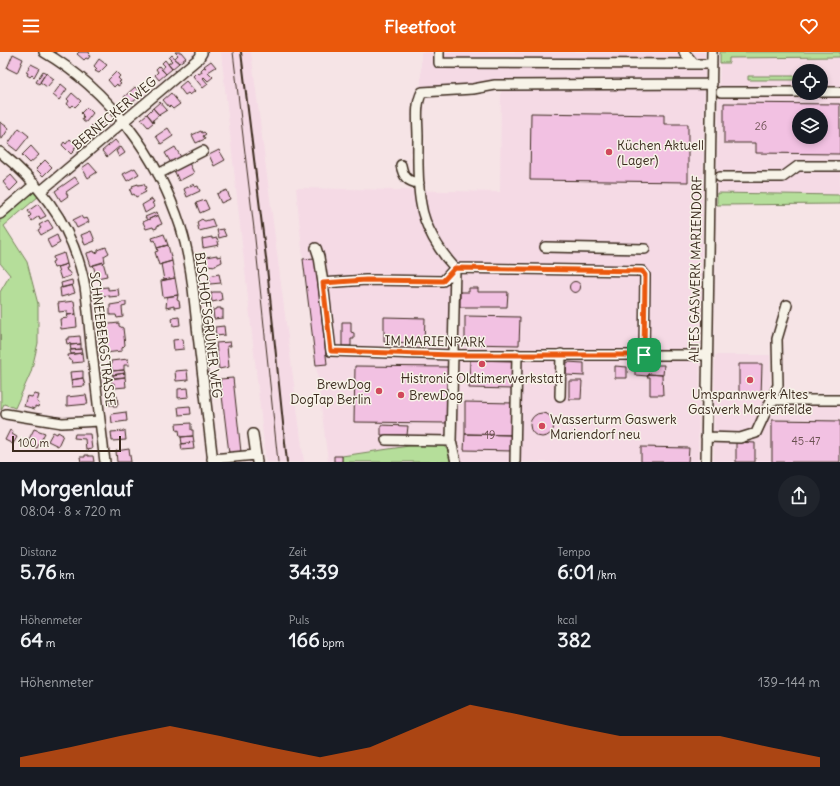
<!DOCTYPE html>
<html lang="de">
<head>
<meta charset="utf-8">
<style>
  body { margin:0; font-family:Delius,sans-serif; background:#20242c; color:#f1f3f6; height:100vh; display:flex; flex-direction:column; font-size:15px; white-space:nowrap }
  * { box-sizing:border-box; margin:0 }
  p { font-size:13px; color:#9ea1a6 }
  .icon { flex:none; width:22px; height:22px; fill:none; stroke:currentColor; stroke-width:2; stroke-linecap:round; stroke-linejoin:round }
  .map { position:relative; height:410px; overflow:hidden }
  .side { display:flex; flex-direction:column; background:#171b24; flex:1 }
  .side>* { flex:none }
  .controls { position:absolute; left:792px; top:12px; display:grid; gap:8px }
  .controls a { display:grid; place-items:center; width:36px; height:36px; border-radius:50%; background:#171b24; box-shadow:0 2px 6px #0003; font-size:20px }
  .scale { position:absolute; left:12px; bottom:10px; width:109px; box-sizing:border-box; padding-left:4px; border:2px solid #3b2a1e; border-top:0; font-size:11px; line-height:14px; white-space:nowrap; color:#3b2a1e; -webkit-text-stroke:3px #f7f3e8; paint-order:stroke }
  .pin { position:absolute; display:grid; place-items:center; width:34px; height:34px; color:#fff; margin:-17px; border-radius:8px; box-shadow:0 2px 6px #0006 }
  .round { display:grid; place-items:center; flex:none; width:42px; height:42px; border-radius:21px; background:#20242c }
  .head { display:flex; align-items:center; justify-content:space-between; height:68px; padding:0 20px }
  h1 { font-size:22px; font-weight:700; line-height:30px }
  .metrics { display:grid; grid-template-columns:repeat(3,1fr); gap:6px; height:68px; padding:4px 20px }
  .metrics div { display:grid; align-content:center }
  .metrics b { font-size:20px; font-weight:700 }
  .metrics small { font-size:11px; font-weight:400 }
  .metrics p { font-size:11px }
  .chart { height:112px; padding:8px 20px }
  .chart p { display:flex; justify-content:space-between }
  .chart svg { width:100%; height:72px; margin-top:4px; fill:#ea580c; opacity:.7 }
  header { display:flex; justify-content:space-between; align-items:center; height:52px; padding:0 20px; background:#ea580c; color:#fff; font-size:18px; font-weight:700 }
  .map>svg:first-child { display:block }
</style>
</head>
<body>
<header><svg class="icon" aria-label="menu" viewBox="0 0 24 24"><path d="M4 6h16M4 12h16M4 18h16"/></svg>Fleetfoot<svg class="icon" aria-label="heart" viewBox="0 0 24 24"><path d="M12 20l-8-8c-3-5 5-10 8-4 3-6 11-1 8 4z"/></svg></header>
<div class="map">
<svg width="840" height="410" viewBox="0 0 840 410">
  <rect width="100%" height="100%" fill="#f6e4e6"/>
  <filter id="ink" filterUnits="userSpaceOnUse"><feTurbulence type="fractalNoise" baseFrequency=".025" numOctaves="2"/><feDisplacementMap in="SourceGraphic" scale="8" xChannelSelector="R" yChannelSelector="G"/><feConvolveMatrix kernelMatrix="1 2 1 2 8 2 1 2 1" color-interpolation-filters="sRGB"/></filter>
  <g filter="url(#ink)">
    <path fill="#f5dae5" fill-rule="evenodd" d="M221,0H251L304,410H266Z
      M421,0H705L698,410H328L303,207L296,136L500,140L501,38L421,34Z
      M720,0H840V143L717,141ZM799,19H821V41H799ZM799,63H821V85H799Z
      M715,303H770V345H840V410H714Z"/>
    <path fill="#b5de9a" stroke="#78845c" d="M720,0H840V5L729,6V11H720Z
      M748,24H799V28H748Z
      M35,139L39,144L4,174L27,210L38,252V291L31,320L15,356L4,352L1,358L0,240L10,223L0,211V168Z
      M717,141L840,143V152L717,153Z
      M441,393C449,396 450,403 451,410H342V404L409,394Z"/>
    <path fill="#f2c1e2" stroke="#3b2a1e" fill-rule="evenodd" d="M79,0H88L90,1L88,3L90,4L88,7L86,6L84,8L77,2Z
      M175,0H181L186,6L179,11L174,7L178,3Z
      M13,2L23,7L17,21L7,16Z
      M172,3L179,11L172,17L168,12L172,9L169,6Z
      M99,7L107,13L99,21L95,19L97,17L94,14Z
      M165,8L172,17L166,22L161,17L165,14L162,11Z
      M211,9L216,15L208,20L213,25L208,29L204,25L203,26L208,32L203,36L193,24L197,20L199,22L202,20L201,18L204,15L206,16L204,14Z
      M31,12L39,16L34,25L32,23L30,25L27,23L28,21L26,20Z
      M159,14L166,22L159,28L155,23L158,20L156,17Z
      M43,19L46,21L39,32L36,30Z
      M116,20L120,24L118,26L121,29L119,30L121,32L118,34L117,32L114,35L108,28Z
      M46,21L54,27L47,35L40,30Z
      M186,29L195,39L190,43L188,41L185,43L179,35Z
      M61,32L67,37L59,48L53,43Z
      M135,35L142,43L130,52L124,45Z
      M72,41L81,49L75,55L73,53L71,55L67,52L69,49L67,47Z
      M171,41L180,52L173,57L170,54L169,55L163,48Z
      M160,50L167,58L159,63L160,64L153,56Z
      M724,51L840,52V102L756,101V91H724ZM799,63H821V85H799Z
      M87,55L93,61L86,70H84L82,67L84,66L82,64L83,63L81,61Z
      M153,56L159,63L153,68V70L147,62Z
      M531,61L664,63V72H688V130L530,128Z
      M147,62L154,70L148,75L141,67Z
      M100,67L105,74L97,81L91,74Z
      M0,70L9,76L2,87L0,86Z
      M19,76L29,84L17,99L8,92Z
      M168,76L173,84L161,92L156,84Z
      M201,79L202,81L204,80L206,82L203,84L205,87L196,91L192,83Z
      M70,87L77,94L74,96L75,98L71,102L62,93L64,90L66,92Z
      M115,88L120,94L107,105L102,99Z
      M31,94L39,103L30,111L22,103Z
      M121,95L125,101L119,105L116,99Z
      M175,95L181,105L171,111L165,101Z
      M219,98L225,108L214,114L209,103Z
      M45,108L52,115L43,124L36,117Z
      M188,109L194,121L179,129L174,118Z
      M89,111L97,120L88,126L82,116Z
      M135,116L139,122L127,129L123,122Z
      M11,123L18,131L10,139L3,130Z
      M75,125L79,131L66,140L68,144L61,149L55,139Z
      M138,132V133L144,132L146,136L144,137L146,140L136,145L134,142L132,143L130,138L133,136L132,134Z
      M194,132L195,135L198,134L200,139L187,145L184,137Z
      M227,138L230,147L221,151L217,142Z
      M152,147L154,150L152,151L155,155L145,161L142,153Z
      M205,148L209,157L200,161L196,151Z
      M38,152L46,164L40,167L39,164L32,169L29,165L31,163L28,159Z
      M157,160L158,163L147,168L145,165Z
      M158,163L162,172L157,174V176L154,177L153,175L146,177L143,170Z
      M81,164L83,167L87,166L89,170L77,176L73,168Z
      M202,167L203,168L205,169L212,167L215,175L199,179L197,170Z
      M48,168L53,176L41,183L38,178L41,176L39,173Z
      M223,177L226,184L219,186L217,178Z
      M91,179L95,189L85,193L81,183Z
      M164,182L168,193L157,196L155,188L153,189L152,186Z
      M57,183L60,191L51,196L47,188Z
      M212,185V187L217,186L219,193L203,196L202,187Z
      M168,193L172,209L159,213L155,200L158,199L157,196Z
      M106,195L109,201L104,204L105,210L91,214L87,202V201L94,199L95,201L98,200V198Z
      M64,201L67,212L54,216L52,210L54,209L53,205Z
      M217,203V205L221,204L222,210L216,213V214L206,213V205Z
      M315,206L327,312L316,313L303,207Z
      M172,209L175,226L164,228L161,212Z
      M103,210L107,224L97,226L93,213Z
      M67,212L68,216H66L67,219H68L71,223L70,224L61,227L57,215Z
      M219,222L221,231L210,232L209,224Z
      M175,226L178,243L163,245L161,229Z
      M72,228L73,233L62,236L61,231Z
      M569.5 235a5.5 5.5 0 1 1 11 0a5.5 5.5 0 1 1-11 0Z
      M72,233L75,241L61,245L60,236Z
      M108,235V238L118,237L119,244L109,245V243L97,245L96,236Z
      M469,236H478V240H508L507,255H460V240H469Z
      M213,240H221L222,248L212,250L211,241Z
      M178,243L177,248L179,249L180,255L174,256V254L166,256L167,245Z
      M74,249L76,262L67,263V259L59,260L58,251Z
      M122,250H126V254L122,255L123,265L117,266L116,263H110V253L122,251Z
      M217,256H221V258L223,257V266L214,267L213,258L217,257Z
      M76,262L77,275L61,277L60,267L68,266L67,263Z
      M465,264L520,265L519,293L465,292Z
      M179,265L180,273L173,274L172,266Z
      M384,265L425,266L424,291L384,290Z
      M342,270H351V280L354,281V287H351V294H342Z
      M119,271V274L123,276L125,293L122,296V299L105,301L103,297L101,273Z
      M224,274L225,283L216,284L215,275Z
      M80,284L81,292L70,293V291L67,292L66,287H69V285Z
      M183,287L184,297L174,298L173,288Z
      M230,290L231,294H227L229,315L219,317L216,291Z
      M81,292V297L71,298L70,293Z
      M81,297L82,301L71,302L70,298Z
      M82,301L83,310L72,311L71,308H69L68,303Z
      M128,307L129,313H124V318L112,319L111,309Z
      M470,308L513,309L512,337L469,336Z
      M567,310L584,311V324L566,323Z
      M635,311L648,312V314L651,315V313H664L663,323L648,322V324L635,323Z
      M739,312H762L761,344H739Z
      M355,314L449,315L448,371L354,370Z
      M615,314L627,315V326H615Z
      M124,318L125,321L112,323V319Z
      M187,318L188,328L176,329L175,319Z
      M83,319V326L71,328L70,320Z
      M125,321V325L113,326V323Z
      M648,322L662,323L663,343H650V325H647Z
      M125,325L126,335L114,336V331L112,332L111,327Z
      M83,326L85,334L72,335L71,328Z
      M233,326L241,400L229,401L220,327Z
      M569,329H582L581,347H569Z
      M188,336L189,345L178,346V337Z
      M34,342L39,343L37,350L39,351L38,355L35,354V357L24,354L27,344L32,345Z
      M86,343L88,352L67,354V345Z
      M117,344L118,353H116L117,355H114V353H109L108,345Z
      M465,350L513,351V383L465,382Z
      M190,354L191,362L179,363L178,355Z
      M126,360L127,369L112,371L111,362Z
      M530 373a12 12 0 1 1 24 0a12 12 0 1 1-24 0Z
      M772,368L840,369V410H772Z
      M191,371V378H193V384L180,385L179,378L177,379L176,372Z
      M381,373L408,374L407,383H381Z
      M34,377L45,381L37,396L31,394L27,391Z
      M10,378L13,380L12,382L17,385L13,392L5,388Z
      M125,379L126,388L112,389L111,380Z
      M53,380L57,382L58,380L63,383L58,394L48,389Z
      M75,382H90L92,397L86,398L85,387L74,386Z
      M465,382L513,383V399L464,398Z
      M193,384L194,390L182,392L181,385Z
      M193,390L194,397L182,398L181,392Z
      M736,390L755,391V410H736Z
      M641,395L689,396L688,410H641Z
      M129,397L131,410H117L116,399Z
      M85,403H88V404H93L94,410H81L80,405H85Z
      M334,404H342V410H334Z"/>
    <g fill="none" stroke-linecap="round" stroke-linejoin="round">
      <g stroke="#3b2a1e" stroke-width="12">
        <path id="minor" d="M44,0C109,38 158,104 181,176C192,211 194,247 198,283C203,326 208,368 213,410
          M439,0V11L694,12
          M684,0L694,12H712
          M721,40H799
          M821,40H840
          M0,100C44,135 75,179 85,235C88,254 89,273 91,292C96,332 100,371 105,410
          M401,113C403,124 407,130 419,131
          M158,122L203,99
          M720,125H783L798,114H840
          M41,139L199,6L202,1L201,0
          M0,162L35,132
          M545,195L645,197
          M316,196L319,205L323,231L331,299L452,303H707
          M455,216L642,219L645,223L644,303
          M323,231L366,228L443,229L455,216
          M560,344L561,302
          M771,348H840
          M6,362L62,371L100,369
          M253,382L257,410
          M706,385L740,386L756,381L778,333L777,287L787,253
          M386,388L451,389L455,216C440,200 424,174 421,152C417,130 418,107 418,85C418,71 415,53 422,40L473,37L495,33L712,32
          M451,389L456,410
          M212,407L256,403
          M515,410L517,302
          M706,410L712,0"/>
      </g>
      <use href="#minor" stroke="#f7f3e8" stroke-width="9"/>
      <path stroke="#3b2a1e" stroke-width="1" d="M233,0L254,177L278,410"/>
      <path stroke="#3b2a1e" stroke-width="2" d="M241,0L266,206L287,410"/>
    </g>
  </g>
  <g fill="none" stroke-linecap="round" stroke-linejoin="round" filter="url(#ink)">
    <g stroke="#fff" stroke-width="8">
      <path id="route" d="M455,216L642,219L645,223L644,303H452L331,299L323,231L366,228L443,229Z"/>
    </g>
    <use href="#route" stroke="#ea580c" stroke-width="5"/>
  </g>
  <g fill="#d1495b" stroke="#f7f3e8" stroke-width="1.5">
    <circle cx="609" cy="100" r="4"/>
    <circle cx="482" cy="312" r="4"/>
    <circle cx="750" cy="328" r="4"/>
    <circle cx="379" cy="339" r="4"/>
    <circle cx="401" cy="343" r="4"/>
    <circle cx="542" cy="374" r="4"/>
  </g>
  <g text-anchor="middle" stroke-width="3" stroke-linejoin="round" paint-order="stroke">
    <g font-size="11" fill="#69504f">
      <text x="761" y="78">26</text>
      <text x="490" y="387">19</text>
      <text x="806" y="393">45-47</text>
    </g>
    <g font-size="13" fill="#3b2a1e" stroke="#f7f3e8">
      <text transform="translate(114 61) rotate(-40)" y="5">BERNECKER WEG</text>
      <text transform="translate(695 217) rotate(-89)" y="5">ALTES GASWERK MARIENDORF</text>
      <text transform="translate(209 273) rotate(83)" y="5">BISCHOFSGRÜNER WEG</text>
      <text transform="translate(103 287) rotate(83)" y="5">SCHNEEBERGSTRASSE</text>
      <text transform="translate(435 289) rotate(1)" y="5">IM MARIENPARK</text>
    </g>
    <g font-size="13" fill="#3b2a1e" stroke="#f7f3e8" text-anchor="start">
      <text x="617" y="98">Küchen Aktuell<tspan x="617" dy="15">(Lager)</tspan></text>
      <text x="482" y="331" text-anchor="middle">Histronic Oldtimerwerkstatt</text>
      <text x="371" y="337" text-anchor="end">BrewDog<tspan x="371" dy="15">DogTap Berlin</tspan></text>
      <text x="750" y="347" text-anchor="middle">Umspannwerk Altes<tspan x="750" dy="15">Gaswerk Marienfelde</tspan></text>
      <text x="409" y="348">BrewDog</text>
      <text x="550" y="372">Wasserturm Gaswerk<tspan x="550" dy="15">Mariendorf neu</tspan></text>
    </g>
  </g>
</svg>
<div class="controls">
<a><svg class="icon" aria-label="locate" viewBox="0 0 24 24"><circle cx="12" cy="12" r="6"/><path d="M12 2v4M12 18v4M2 12h4M18 12h4"/></svg></a>
<a><svg class="icon" aria-label="layers" viewBox="0 0 24 24"><path d="M12 4l9 5-9 5-9-5zM3 14l9 5 9-5"/></svg></a>
</div>
<div class="scale">100 m</div>
<div class="pin" style="left:644px;top:303px;background:#1e9e55"><svg class="icon" aria-label="arrive" viewBox="0 0 24 24"><path d="M6 21V4h12l-3 4 3 4H6"/></svg></div>
</div>
<section class="side">
<div class="head"><div><h1>Morgenlauf</h1><p>08:04 · 8 × 720 m</p></div><a class="round"><svg class="icon" aria-label="share" viewBox="0 0 24 24"><path d="M12 15V3M7 8l5-5 5 5M5 13v7h14v-7"/></svg></a></div>
<div class="metrics">
<div><p>Distanz</p><b>5.76<small> km</small></b></div>
<div><p>Zeit</p><b>34:39</b></div>
<div><p>Tempo</p><b>6:01<small> /km</small></b></div>
</div>
<div class="metrics">
<div><p>Höhenmeter</p><b>64<small> m</small></b></div>
<div><p>Puls</p><b>166<small> bpm</small></b></div>
<div><p>kcal</p><b>382</b></div>
</div>
<div class="chart"><p><span>Höhenmeter</span>139–144 m</p>
<svg viewBox="0 0 160 44" preserveAspectRatio="none"><path d="M0 44V38L10 32L20 25L30 19L40 25L50 32L60 38L70 32L80 19L90 6L100 12L110 19L120 25L130 25L140 25L150 32L160 38V44z"/></svg>
</div>
</section>
</body>
</html>
